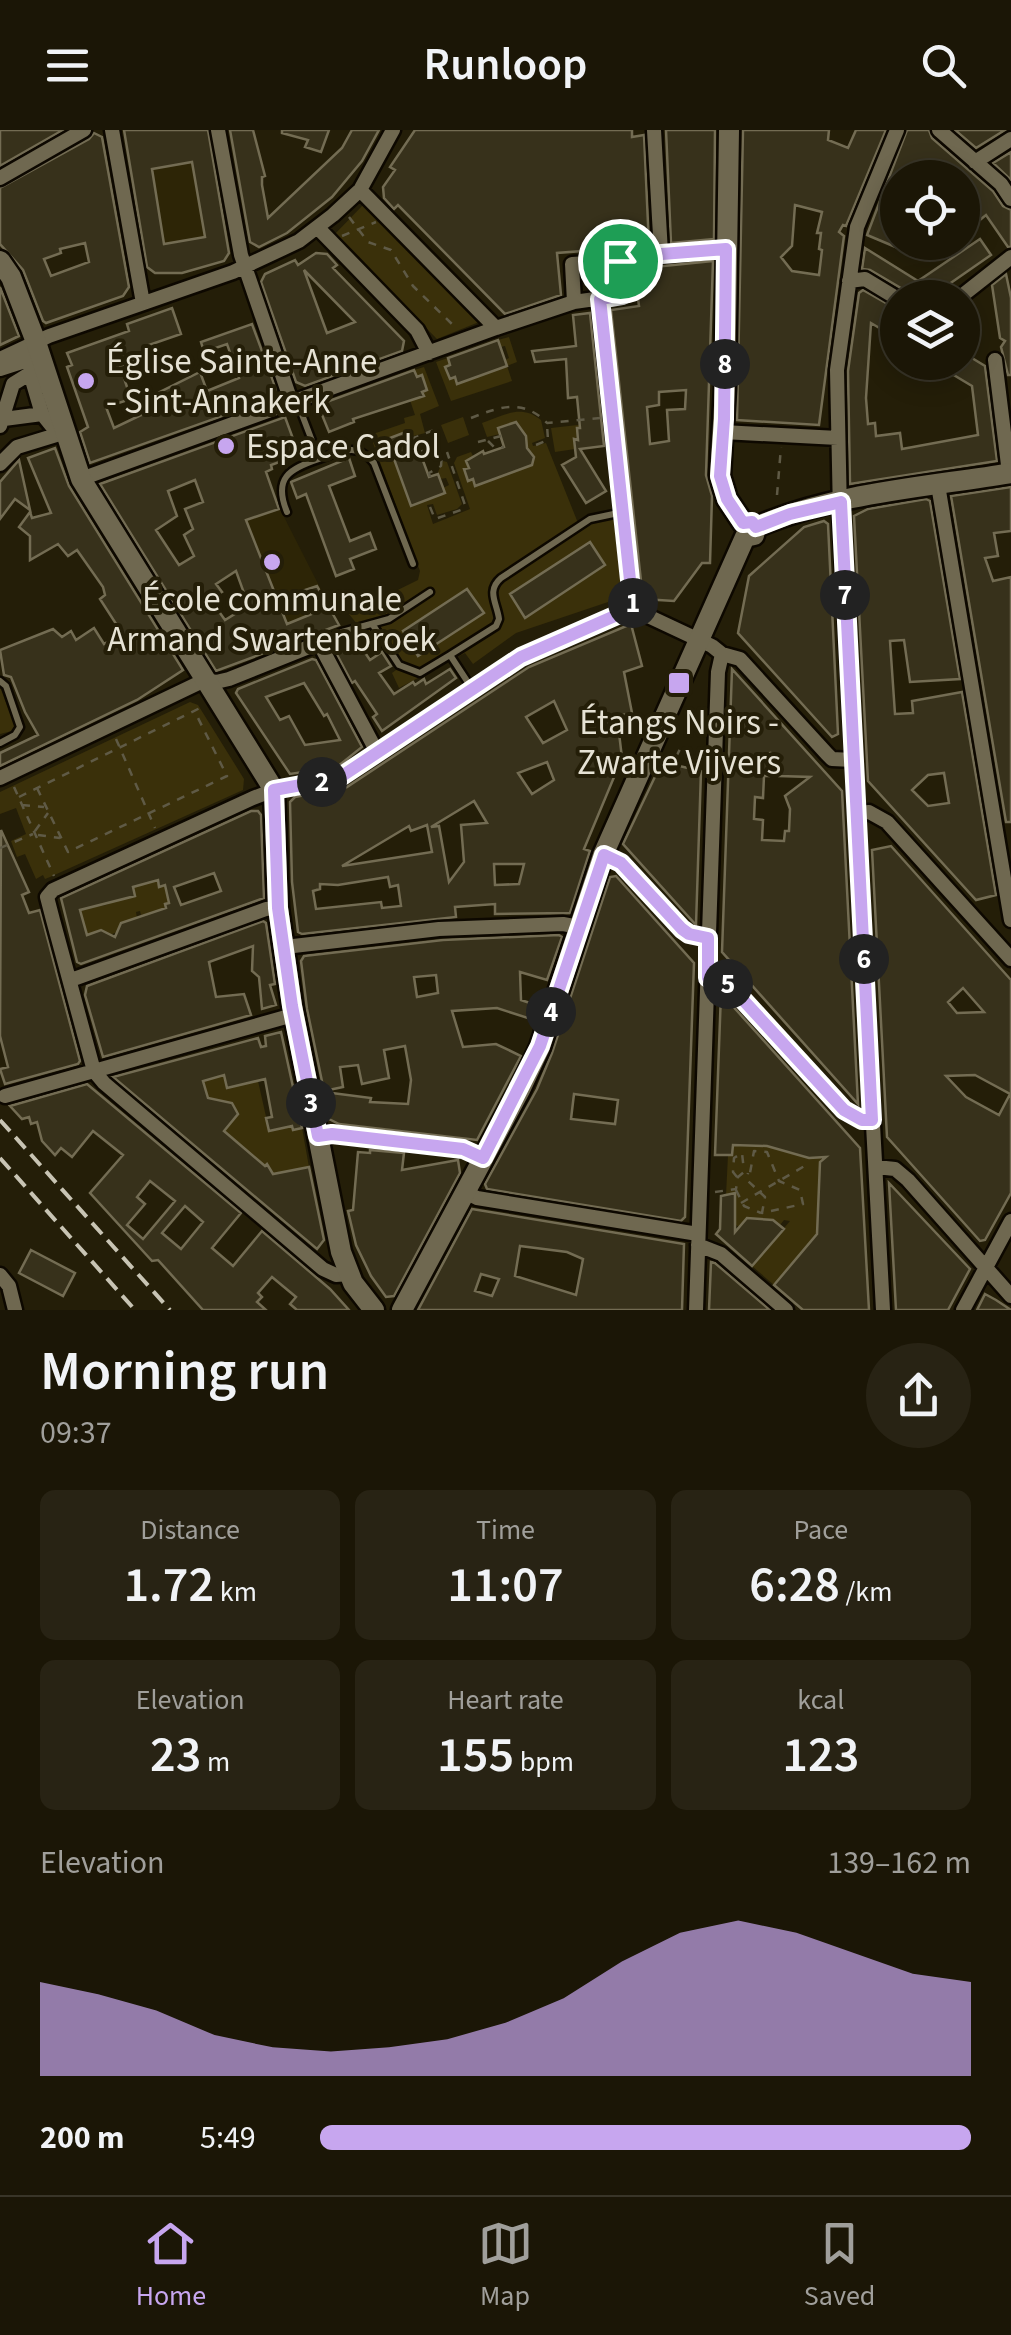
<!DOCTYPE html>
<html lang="en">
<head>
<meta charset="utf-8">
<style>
  body { margin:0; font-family:"Source Sans 3",sans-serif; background:#282314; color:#f1f3f6; height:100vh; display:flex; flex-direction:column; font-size:38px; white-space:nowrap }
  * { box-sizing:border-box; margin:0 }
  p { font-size:32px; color:#a09f9b }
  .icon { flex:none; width:55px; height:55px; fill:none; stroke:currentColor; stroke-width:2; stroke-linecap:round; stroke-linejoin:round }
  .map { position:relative; height:1180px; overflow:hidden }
  .side { display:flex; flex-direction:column; background:#1b1606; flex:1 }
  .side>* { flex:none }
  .tools { position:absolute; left:880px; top:30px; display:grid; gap:20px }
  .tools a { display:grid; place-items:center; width:100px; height:100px; border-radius:50%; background:#1b1606; box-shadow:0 5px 25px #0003,0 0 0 2px #393528; font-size:50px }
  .pin { position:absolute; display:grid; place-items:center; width:85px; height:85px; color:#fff; margin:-42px; border:5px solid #fff; border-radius:50%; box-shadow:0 2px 10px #0007 }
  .km { position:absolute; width:50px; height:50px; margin:-25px; border-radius:50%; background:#222; color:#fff; font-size:28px; line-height:50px; text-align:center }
  .round { display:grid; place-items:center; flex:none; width:105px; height:105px; border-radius:52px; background:#282314 }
  .summary { display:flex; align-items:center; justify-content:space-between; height:170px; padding:0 40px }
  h1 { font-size:55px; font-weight:600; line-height:75px }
  .figures { display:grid; grid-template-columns:repeat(3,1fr); gap:15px; height:170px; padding:10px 40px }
  .figures div { display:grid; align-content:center; border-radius:15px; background:#282314; text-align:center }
  .figures b { font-size:50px; font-weight:600 }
  .figures small { font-size:28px; font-weight:400 }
  .figures p { font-size:28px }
  .chart { height:280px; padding:20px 40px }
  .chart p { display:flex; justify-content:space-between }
  .chart svg { width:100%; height:180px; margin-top:10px; fill:#c7a6ef; opacity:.7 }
  ul { padding:0 40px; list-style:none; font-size:32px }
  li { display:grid; grid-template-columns:160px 120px 1fr; align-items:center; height:75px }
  li i { height:25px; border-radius:12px; background:#c7a6ef }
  header { display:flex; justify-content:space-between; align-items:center; height:130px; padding:0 40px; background:#1b1606; font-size:45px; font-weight:600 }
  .dock { display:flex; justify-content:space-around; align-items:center; height:140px; border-top:2px solid #393528; background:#1b1606; font-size:28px; color:#a09f9b }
  .dock a { display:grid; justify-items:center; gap:5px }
  .dock .selected { color:#c7a6ef }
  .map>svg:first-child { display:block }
</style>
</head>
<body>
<header><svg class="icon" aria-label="menu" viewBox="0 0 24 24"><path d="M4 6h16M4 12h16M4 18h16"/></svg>Runloop<svg class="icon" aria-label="search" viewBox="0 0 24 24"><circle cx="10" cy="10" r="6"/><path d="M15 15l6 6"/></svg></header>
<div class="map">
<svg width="1011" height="1180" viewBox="0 0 1011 1180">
  <rect width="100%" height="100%" fill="#241e08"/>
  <path fill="#2d2506" d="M179,0L229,123L224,131L212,135L168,143L147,137L127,20L152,15Z
    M263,334L280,379L339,495L260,526L253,507L240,438L245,341Z"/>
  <path fill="#3a300a" d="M363,75L479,192L437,209L334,105Z
    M509,207L517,232L507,236L512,251L451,271L436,232L448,228L450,235L446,237L449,248L455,247L457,253L506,236L505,230L509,228L505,216L500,217L498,210Z
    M424,237L439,276L420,284L425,303L410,307L408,301L390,308L394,317L390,319L407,355L404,357L411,376L445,363L443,358L449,355L446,348L440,349L438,342L443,331L447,332L462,374L457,379L437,385L433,374L427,375L433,394L470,379L454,333L457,327L471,322L474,328L467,331L469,338L464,340L468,350L473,349L476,356L532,335L516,292L499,298L500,304L487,307L482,293C504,285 521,274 541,290L545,308L532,313L533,316L546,313L578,393L615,387L624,450L614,470L516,503L473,534L465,523L399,558L392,543L403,535L389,512L376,518L349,484L418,450L420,441L370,305L405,293L404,288L415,285L410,270L423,266L422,262L427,260L422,246L417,247L414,240Z
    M463,287L469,305L448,313L441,295Z
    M604,292V294L578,298L575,319L555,322L551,298Z
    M0,557L15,596L12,601L0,604Z
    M190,572L198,575L244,649L243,660L50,747L45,749L43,745L36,749L25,724L17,727L11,711L26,704L16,678L0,684V662Z
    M159,749V756L165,755L169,773L165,774L167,780L141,785L140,781L136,782L138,795L121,793L122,800L105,807L87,805L78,780L106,775L135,763L132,757Z
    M224,945L228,957L258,951L269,1000L292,996L293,1000L302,998L309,1037L281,1043L292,1063L239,1013L219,1014L203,951Z
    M733,1015L766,1016L809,1027H821L817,1104L774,1155L752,1136L790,1091L784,1090L780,1095L773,1090L747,1088L739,1097L736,1095L735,1064L726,1065L728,1025H732Z"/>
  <path fill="#37311b" stroke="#736c53" stroke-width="2.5" fill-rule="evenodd" d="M0,0H63L0,36Z
    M124,0H208L229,123L224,131L182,143H155L147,137ZM192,32L205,107L164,114L152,39Z
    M230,0H253L265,46L262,47V55L268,88L342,18L352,0H379L362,31L332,67L287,103L259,117L250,112Z
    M282,0H329L321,22L305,17L308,10L282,3Z
    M415,0H632V7L644,5L649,116L557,123L561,165L505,184L398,75L394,79L384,68L383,57L395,40L390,37Z
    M666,0H715L714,109L671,113Z
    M743,0H829L828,10L848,18L856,0H886L846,96L843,95L839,102L844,106L819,295L737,290ZM795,75L822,82L817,103H821L819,119L822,120L819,145L792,141L781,127L792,116Z
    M907,0H929L932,8L993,61L1003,76L1011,80V117H1008L986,85L981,89L973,75L967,78L962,75V48H898V118L867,105Z
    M955,0H1005L976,18Z
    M94,3L102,7L129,157L123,166L46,193L43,191L23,140L0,114V58L89,9ZM85,113L89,132L51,146L44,129L61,123L60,119Z
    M1011,22V50L993,33Z
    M980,109L991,125L929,168H908L904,160L870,140L862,139L865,118L918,151Z
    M316,123L327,124L337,135L333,138L404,211L402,221L305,256L296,252L261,152L265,144L295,130L298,135ZM304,140L355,192L327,203Z
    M713,131L706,345L712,366L710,433H702L674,471L643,469L611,180L639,176L634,139ZM686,260L685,279L667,280L669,311L650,314L647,277L659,275V262Z
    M1006,144L1011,168V245H1008L1001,217L1005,211L1000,208L992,155Z
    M0,157L19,206L0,215Z
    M863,160L898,180V209L871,193L866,268L868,294L875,293L876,306L900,303L902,319L978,305L972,256L932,232H962V222L985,236L997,331L850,354L848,241L859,163Z
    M172,178L181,204L149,215L151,219L140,223L141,228L120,236L131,269L106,277L114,298L162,275L158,263L200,242L207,261L239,248L227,214L204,222L201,212L252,194L276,259L270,269L90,333L80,302L88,297L67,237L72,235L67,223L129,201L127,194Z
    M590,183L604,316L580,319L606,361L586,373L562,335L576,327L574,309L578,310L577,298H580L577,267L568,268L566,229L535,232L532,221L576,216L573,185Z
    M498,210L507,236L457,254L455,247L450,249L445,237L450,235L448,228Z
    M414,240L417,247L422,245L427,260L422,262L424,266L353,289L354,292L329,302L318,275Z
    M285,287L299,325L271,335L272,339L266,342L279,379L246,390L287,494L314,483L305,460L317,456L339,495L216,541L100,354ZM195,350L203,372L185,379L193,399L184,405L194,426L179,435L156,400L177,386L168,361ZM236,441L244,463L240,466L246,477L225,490L210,469L222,462L216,454Z
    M516,292L526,306L527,318L534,327L532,335L475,356L473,349L468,351L464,339L469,338L466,331L483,321L484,324L504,317L498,298Z
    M408,301L412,311L415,309L429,347L438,344L445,363L411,376L390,318L394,317L390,308Z
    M55,318L69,356L183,540L137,570L0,636V623L38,605L25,582L11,547L4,545L0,520L53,499L62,507L71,501L76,510L94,498L104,514L122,503L100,469L105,465L103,457L77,420L68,426L58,414L30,430V406L19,397L30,382L32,388L51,383L28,328Z
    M349,328L355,346L329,356L350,411L370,403L376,419L350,429L354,439L336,446L306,364L297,368L291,352Z
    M19,330L30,380L15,369L0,389V352Z
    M1011,357V401L994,403L998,426L985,428L993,451L1011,447V692H1006L951,366Z
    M926,369L930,371L960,549L910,552L904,510L890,511L895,584L913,583L912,571L962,562L996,765L976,770L868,651L854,386L868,379ZM944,643L949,673L928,676L912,660L928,645Z
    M824,391L828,394L838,604L832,607L738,503L749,446L804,397Z
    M590,412L605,435L525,488L510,464Z
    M467,459L484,483L418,526L403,501Z
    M631,494L642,536L624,542L632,583L617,586L622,628L584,719L590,721L570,783L495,784V774L455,777L456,787L302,804L298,802L292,752L290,672L295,667L347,657L529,537ZM554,571L567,600L543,613L526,587ZM547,632L554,650L532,664L518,643ZM474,671L487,693L461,695L464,732L449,752L439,696L431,697ZM427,695L432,722L342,736L409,696L411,701ZM494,734H524L519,754L495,755ZM388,747L390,757L398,755L401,776L382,778L381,772L316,779L313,761L320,759V754L338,755Z
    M357,511L370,530L382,522L391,536L379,543L394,564L413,552L415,555L424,549L426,554L450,539L456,548L382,601L373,587L377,584L355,551L352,553L334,519L345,514L347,518Z
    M312,529L316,530L362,617L337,637L290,644L236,563L238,559ZM304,553L324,586L327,584L340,610L305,615L289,586L280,590L266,567Z
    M732,539L842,661L858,974L722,822ZM770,622L779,646L810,647L785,666L790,679L789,701H785L784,711L762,710L763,690L754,689L755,667L763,668L764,646H769Z
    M662,632L701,641L696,795L623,714Z
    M251,681H258L261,685L264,768L81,834L77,832L61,768ZM214,743L221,761L181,775L174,757ZM158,750L159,757L165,755L169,773L165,774L166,778L121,793L115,807L101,800L87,805L80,780L135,766L133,757Z
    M1,700L29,762L22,765L29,783L40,780L80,931L78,934L5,954L0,939L8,937L0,906Z
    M891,716L1011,850V1063L985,1110L980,1111L887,1007L872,720ZM963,858L984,882L957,883L948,872ZM975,945L1010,964L999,985L966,967L946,946Z
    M616,746L694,833L685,1087L681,1091L487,1059L485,1054L537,959L552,923L610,747ZM574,964L618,970L615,994L571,989Z
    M263,791L266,793L275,854L270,855L276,875L262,879L259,847L252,841L253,816L209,832L216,867L244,864L251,885L103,927L85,865L87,856Z
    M559,805L562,807L547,850L520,842L521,870L539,876L534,890L497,878L452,881L463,917L496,914L521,926L477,1010L339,994L329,989L324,962L371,968L370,972L408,974L411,950L405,916L384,920L389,948L362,954L358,935L340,937L343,957L324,961L307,879L301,831L304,826L443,810ZM436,845L438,863L417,867L414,847Z
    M721,863L860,1018L869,1180H803L774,1155L817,1104L820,1032L826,1027L809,1028L767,1016L733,1015L732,1025H715Z
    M281,902L302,998L293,1000L292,996L269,1001L266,988L272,987L265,949L227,958L224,945L203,951L208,968L232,973L238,984L224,1001L265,1036L267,1034L273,1044L309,1037L324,1110L317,1119L113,947L258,908L261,917L266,916L265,906Z
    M87,954L241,1083L212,1118L233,1136L262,1101L330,1159L349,1180H297L290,1174L296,1167L272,1147L258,1163L262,1167L257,1172L266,1180H203L158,1130L152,1131L90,1063L123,1025L93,1001L72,1027L61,1018L55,1025L42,1011L37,992L31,994L29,987L22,989L10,976ZM150,1051L175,1071L143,1109L127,1095L145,1074L137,1067ZM185,1076L203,1092L181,1119L162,1103Z
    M370,1020L404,1023L402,1040L458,1030L460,1043L394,1166L386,1167L371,1146L356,1115L348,1081L353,1080L358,1022L370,1023Z
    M889,1053L970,1139L948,1180H896Z
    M735,1063V1102L747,1088L773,1090L784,1099L752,1136L716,1104L720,1099L721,1066Z
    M472,1079L684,1114L682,1180H418ZM520,1116L567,1122L583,1129L576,1165L515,1146ZM481,1144L499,1149L492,1166L475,1161Z
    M31,1120L75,1143L63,1166L19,1143Z
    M711,1132L715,1133L770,1180H709Z
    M985,1164L996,1170L1011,1180H977Z"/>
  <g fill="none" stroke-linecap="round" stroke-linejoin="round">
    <g stroke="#0d0800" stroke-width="11">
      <path id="lane" d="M319,329C342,321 357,312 374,333L413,434
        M287,382C273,348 289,339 319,329L301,282L292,272
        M373,495L399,535L420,543L450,525L471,557
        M320,513L342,502L389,489L430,462
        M450,525L496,496L499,489C497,473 486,461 501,448L590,389L623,382
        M0,551L6,556L20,597L15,605L0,613"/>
    </g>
    <g stroke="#0d0800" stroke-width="19">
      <path id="street" d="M112,0L143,173
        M218,0L241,125L291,271
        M654,0L661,123
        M939,0L1001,54L1011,69
        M975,32L1011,9
        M0,48L84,0
        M360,60L496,198
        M318,98L417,200L429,223
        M620,131L623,165L574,172L572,134C624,131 674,122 727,119
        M849,151L865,149L898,169
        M959,168L1011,127
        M599,169L633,479
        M30,226L34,241L32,250L42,284
        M0,229L49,206L233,142L299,111L333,85L360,60L393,0
        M995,230L1009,343
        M0,239L31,229
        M0,285L4,289L42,284L54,299
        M0,296L13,254L34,241L39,258
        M723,302L838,308
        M0,334L17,317L66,302
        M81,349L496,198L574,172
        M938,355L1011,790
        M0,648L205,550L216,552L229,549L319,513L377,622
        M857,683L869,682L887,692L1011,829
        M603,725L621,733L682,799L689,804L708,808
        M285,817L439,799L563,794L579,797
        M708,847L718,848L734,860L845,981L862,990H872
        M71,850L266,779L278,778
        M5,966L293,885
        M318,1006L331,1004L463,1019L483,1028
        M876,1037L895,1039L908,1050L1011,1166
        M465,1062L477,1068L698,1104
        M698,1115L721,1124L786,1180
        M349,1144L336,1145L323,1139L104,953L94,941L53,790L47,767L53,760L253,668L274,660L339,648L521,527L633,479L712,516L722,524L740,529L827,624L832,629L853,630
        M0,1145L9,1156L15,1180
        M696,1180L718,542L722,524
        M883,1180L840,383L837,240L857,97L897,0
        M963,1180L1011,1091"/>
    </g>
    <g stroke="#0d0800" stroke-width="25">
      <path id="secondary" d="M729,0L725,258L720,346L727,369L743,393
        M0,131L11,147L36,212L81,349L274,660L278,778L292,875L341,1122L353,1153L374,1180
        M402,1180L520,960L540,917L603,725L745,407L754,405L756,397C834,363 927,357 1011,343"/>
    </g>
    <path stroke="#5f5a46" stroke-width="2.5" stroke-dasharray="8 8" stroke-linecap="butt" d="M349,87L368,112L391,120L413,156L455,197
      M342,106L376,92
      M471,288C499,277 523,268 547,293L601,288
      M411,309L434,300
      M488,311L495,318L504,317
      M478,312L501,306
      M536,315L548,310L547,295
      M420,322L439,315
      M430,347L429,343L441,336L442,324
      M777,365L781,317
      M430,377L435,389L461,380L465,375L447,322
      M116,609L155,698
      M676,627L681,617
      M14,657L54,746
      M37,658L68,722L227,646L195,582
      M19,667L200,578
      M22,675L44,677
      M35,701L48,683
      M38,705L60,708
      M0,718L33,704
      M737,1047L733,1042L734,1028L742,1023L744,1041
      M736,1060L744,1076L761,1083
      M715,1062L736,1059L738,1047L744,1042L750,1043L754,1021L767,1022L779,1051L800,1060L803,1074L762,1083L765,1067L747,1050L748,1043
      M741,1073L808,1034"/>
    <use href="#lane" stroke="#6f6850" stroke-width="6"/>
    <use href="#street" stroke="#6f6850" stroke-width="14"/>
    <use href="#secondary" stroke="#6f6850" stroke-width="20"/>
    <path stroke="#c8c4b4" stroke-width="4" stroke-dasharray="15 8" stroke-linecap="butt" d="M0,990L170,1180
      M0,1028L135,1180"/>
  </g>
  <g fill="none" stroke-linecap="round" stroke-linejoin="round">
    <g stroke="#fff" stroke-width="20">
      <path id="route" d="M726,119L724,289L720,346L727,369L743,393L752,392L756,397L790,384L841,372L872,990H862L844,980L734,860L718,848H708V808L689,804L682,799L621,733L604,725L540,916L483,1028L463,1019L332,1004L318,1006L292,876L278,778L274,660L339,648L521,527L633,478L600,169L623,165L620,131L636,126Z"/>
    </g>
    <use href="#route" stroke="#c7a6ef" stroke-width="12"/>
  </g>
  <g fill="#c7a6ef" stroke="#241e08" stroke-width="4">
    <circle cx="86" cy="251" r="10"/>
    <circle cx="226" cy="316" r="10"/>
    <circle cx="272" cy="432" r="10"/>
    <rect x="667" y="541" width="24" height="24" rx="5"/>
  </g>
  <g text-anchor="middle" stroke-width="8" stroke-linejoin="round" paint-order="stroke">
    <g font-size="35" fill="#e6e2d4" stroke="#241e08" text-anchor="start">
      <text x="106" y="243">Église Sainte-Anne<tspan x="106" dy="40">- Sint-Annakerk</tspan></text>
      <text x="246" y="328">Espace Cadol</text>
      <text x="272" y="481" text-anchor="middle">École communale<tspan x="272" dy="40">Armand Swartenbroek</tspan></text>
      <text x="679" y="604" text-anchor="middle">Étangs Noirs -<tspan x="679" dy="40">Zwarte Vijvers</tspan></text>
    </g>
  </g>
</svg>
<div class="tools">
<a><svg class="icon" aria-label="locate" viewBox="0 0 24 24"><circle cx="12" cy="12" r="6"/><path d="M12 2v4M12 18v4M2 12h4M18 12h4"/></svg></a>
<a><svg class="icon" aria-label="layers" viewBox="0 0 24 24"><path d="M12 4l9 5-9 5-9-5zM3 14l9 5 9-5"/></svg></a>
</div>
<div class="pin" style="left:620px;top:131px;background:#1e9e55"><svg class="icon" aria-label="arrive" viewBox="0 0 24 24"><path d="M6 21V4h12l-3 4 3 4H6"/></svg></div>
<b class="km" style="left:633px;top:473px">1</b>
<b class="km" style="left:322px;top:652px">2</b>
<b class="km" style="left:311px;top:973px">3</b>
<b class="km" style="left:551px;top:882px">4</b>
<b class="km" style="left:728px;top:854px">5</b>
<b class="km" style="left:864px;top:829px">6</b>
<b class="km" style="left:845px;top:465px">7</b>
<b class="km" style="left:725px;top:234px">8</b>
</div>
<section class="side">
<div class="summary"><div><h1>Morning run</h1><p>09:37</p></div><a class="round"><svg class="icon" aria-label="share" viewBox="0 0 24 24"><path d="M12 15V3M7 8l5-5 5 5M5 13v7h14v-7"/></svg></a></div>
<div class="figures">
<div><p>Distance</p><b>1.72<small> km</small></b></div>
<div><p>Time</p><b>11:07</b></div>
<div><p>Pace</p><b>6:28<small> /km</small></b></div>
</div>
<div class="figures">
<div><p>Elevation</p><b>23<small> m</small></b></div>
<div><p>Heart rate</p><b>155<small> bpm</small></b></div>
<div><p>kcal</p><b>123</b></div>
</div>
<div class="chart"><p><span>Elevation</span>139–162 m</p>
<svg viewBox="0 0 160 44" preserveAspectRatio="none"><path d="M0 44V21L10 24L20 28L30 34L40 37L50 38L60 37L70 35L80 31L90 25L100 16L110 9L120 6L130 9L140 14L150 19L160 21V44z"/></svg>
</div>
<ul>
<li><b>200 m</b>5:49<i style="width:100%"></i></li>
</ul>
</section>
<nav class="dock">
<a class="selected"><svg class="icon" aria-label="home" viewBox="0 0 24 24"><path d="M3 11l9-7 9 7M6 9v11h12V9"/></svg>Home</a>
<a><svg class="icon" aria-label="map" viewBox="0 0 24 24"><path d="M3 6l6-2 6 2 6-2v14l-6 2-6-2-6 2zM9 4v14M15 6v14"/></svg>Map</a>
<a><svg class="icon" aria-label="saved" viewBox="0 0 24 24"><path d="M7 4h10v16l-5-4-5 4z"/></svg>Saved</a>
</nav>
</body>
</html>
